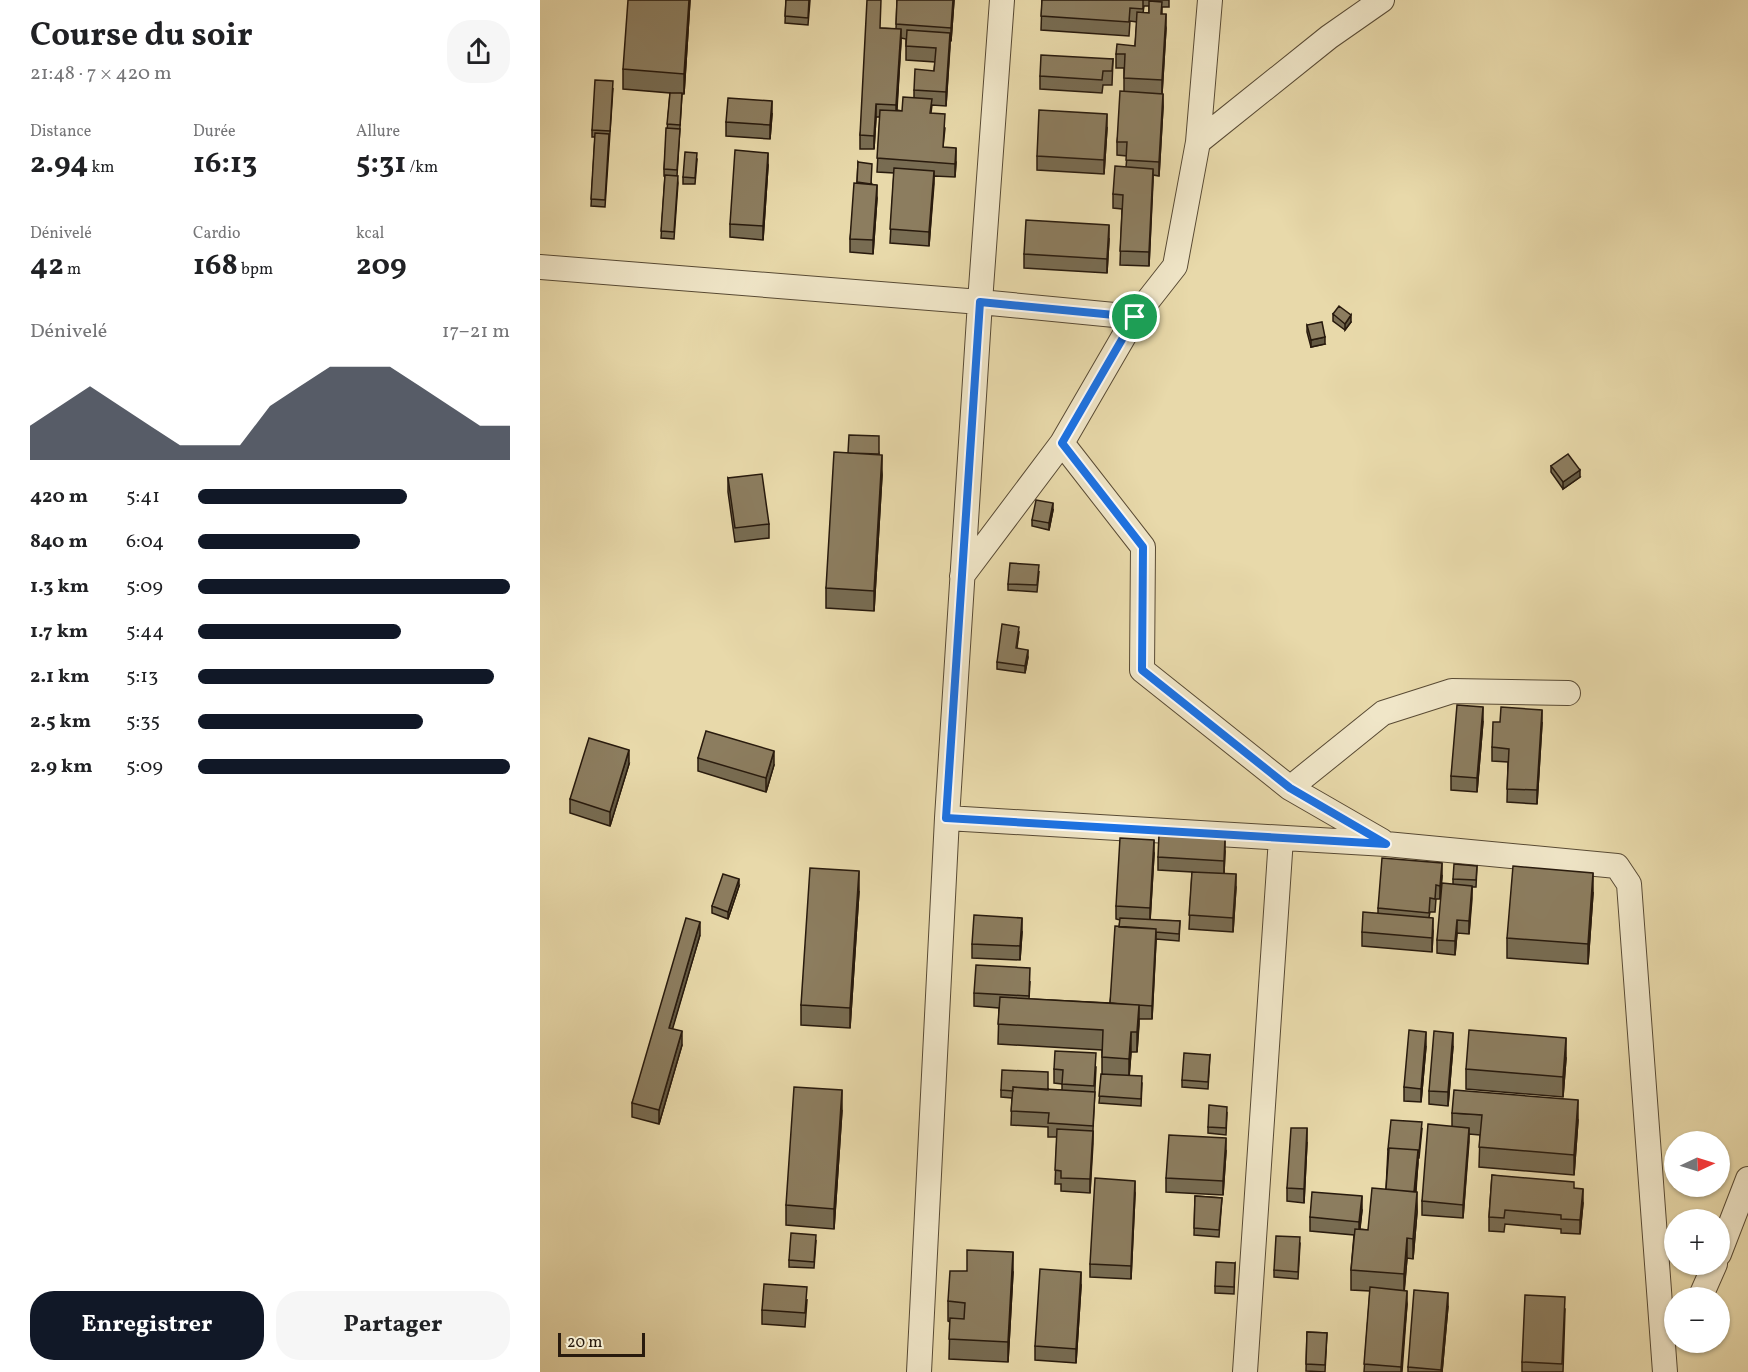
<!DOCTYPE html>
<html lang="fr">
<head>
<meta charset="utf-8">
<style>
  body { margin:0; font-family:Vollkorn,serif; background:#f6f6f6; color:#202124; height:100vh; display:flex; flex-direction:column; font-size:22px; white-space:nowrap }
  * { box-sizing:border-box; margin:0 }
  p { font-size:20px; color:#757577 }
  .icon { flex:none; width:33px; height:33px; fill:none; stroke:currentColor; stroke-width:2; stroke-linecap:round; stroke-linejoin:round }
  .map { position:relative; flex:1; overflow:hidden }
  .side { display:flex; flex-direction:column; background:#fff; width:540px }
  .side>* { flex:none }
  .needle { width:39px; rotate:86deg }
  .tools { position:absolute; left:1124px; top:1131px; display:grid; gap:12px }
  .tools a { display:grid; place-items:center; width:66px; height:66px; border-radius:50%; background:#fff; box-shadow:0 2px 4px #0004; font-size:30px }
  .scale { position:absolute; left:18px; bottom:15px; width:87px; box-sizing:border-box; padding-left:6px; border:3px solid #281a0d; border-top:0; font-size:16px; line-height:21px; white-space:nowrap; color:#281a0d; -webkit-text-stroke:4px #f0e6c8; paint-order:stroke }
  .pin { position:absolute; display:grid; place-items:center; width:51px; height:51px; color:#fff; margin:-26px; border:3px solid #fff; border-radius:50%; box-shadow:0 2px 6px #0007 }
  .round { display:grid; place-items:center; flex:none; width:63px; height:63px; border-radius:24px; background:#f6f6f6 }
  .overview { display:flex; align-items:center; justify-content:space-between; height:102px; padding:0 30px }
  h1 { font-size:33px; font-weight:700; line-height:45px }
  .metrics { display:grid; grid-template-columns:repeat(3,1fr); gap:9px; height:102px; padding:6px 30px }
  .metrics div { display:grid; align-content:center }
  .metrics b { font-size:30px; font-weight:700 }
  .metrics small { font-size:16px; font-weight:400 }
  .metrics p { font-size:16px }
  .chart { height:168px; padding:12px 30px }
  .chart p { display:flex; justify-content:space-between }
  .chart svg { width:100%; height:108px; margin-top:6px; fill:#111827; opacity:.7 }
  .button { display:flex; gap:12px; margin-top:auto; padding:12px 30px }
  .button a { flex:1; height:69px; border-radius:24px; background:#111827; color:#fff; font-size:24px; font-weight:700; line-height:69px; text-align:center }
  .button a+a { background:#f6f6f6; color:#202124 }
  ul { padding:0 30px; list-style:none; font-size:20px }
  li { display:grid; grid-template-columns:96px 72px 1fr; align-items:center; height:45px }
  li i { height:15px; border-radius:8px; background:#111827 }
  main { display:flex; flex:1; min-height:0 }
  .map>svg:first-child { display:block }
</style>
</head>
<body>
<main>
<section class="side">
<div class="overview"><div><h1>Course du soir</h1><p>21:48 · 7 × 420 m</p></div><a class="round"><svg class="icon" aria-label="share" viewBox="0 0 24 24"><path d="M12 15V3M7 8l5-5 5 5M5 13v7h14v-7"/></svg></a></div>
<div class="metrics">
<div><p>Distance</p><b>2.94<small> km</small></b></div>
<div><p>Durée</p><b>16:13</b></div>
<div><p>Allure</p><b>5:31<small> /km</small></b></div>
</div>
<div class="metrics">
<div><p>Dénivelé</p><b>42<small> m</small></b></div>
<div><p>Cardio</p><b>168<small> bpm</small></b></div>
<div><p>kcal</p><b>209</b></div>
</div>
<div class="chart"><p><span>Dénivelé</span>17–21 m</p>
<svg viewBox="0 0 160 44" preserveAspectRatio="none"><path d="M0 44V30L10 22L20 14L30 22L40 30L50 38L60 38L70 38L80 22L90 14L100 6L110 6L120 6L130 14L140 22L150 30L160 30V44z"/></svg>
</div>
<ul>
<li><b>420 m</b>5:41<i style="width:67%"></i></li>
<li><b>840 m</b>6:04<i style="width:52%"></i></li>
<li><b>1.3 km</b>5:09<i style="width:100%"></i></li>
<li><b>1.7 km</b>5:44<i style="width:65%"></i></li>
<li><b>2.1 km</b>5:13<i style="width:95%"></i></li>
<li><b>2.5 km</b>5:35<i style="width:72%"></i></li>
<li><b>2.9 km</b>5:09<i style="width:100%"></i></li>
</ul>
<div class="button"><a>Enregistrer</a><a>Partager</a></div>
</section>
<div class="map">
<svg width="1208" height="1372" viewBox="0 0 1208 1372">
  <rect width="100%" height="100%" fill="#e8d9aa"/>
  <filter id="stains"><feTurbulence type="fractalNoise" baseFrequency=".00333" numOctaves="4"/><feColorMatrix values="0 0 0 0 .2 0 0 0 0 .09 0 0 0 0 .02 0 0 0 .5 -.17"/></filter>
  <radialGradient id="worn" r=".72"><stop offset=".6" stop-color="#630" stop-opacity="0"/><stop offset="1" stop-color="#630" stop-opacity=".3"/></radialGradient>
  <g fill="none" stroke-linecap="round" stroke-linejoin="round">
    <g stroke="#584a34" stroke-width="26">
      <path id="minor" d="M658,142L670,0
        M0,267L440,302L595,317
        M522,443L603,547L602,670L750,788L842,841
        M422,576L522,443L595,317L635,266L658,142L789,37L842,0
        M750,788L843,713L912,691L1028,693
        M407,818L846,844L1077,866L1089,884L1125,1372
        M1179,1254L1208,1179
        M1160,1298L1175,1264
        M379,1372L407,818L440,302L462,0
        M705,1372L741,838"/>
    </g>
    <use href="#minor" stroke="#f0e6c8" stroke-width="24"/>
  </g>
  <path fill="#786c52" stroke="#281a0d" stroke-width="1.5" fill-rule="evenodd" d="M150,0L144,94H142L137,176L138,183L134,239L121,238L125,176H124V169L130,93L83,89V69Z
    M246,0H270L268,25L245,23Z
    M357,0H414L411,41H410L406,106L392,105L391,113L405,128L403,147L416,162L415,177L394,176L389,246L350,243L354,173L337,172L340,117H336L334,149H320V135L340,28L356,29ZM361,38L366,39V60L395,62L394,71L374,90V98L362,111L357,110Z
    M502,0H629V7H622V14L626,28L622,94L623,107L619,176L613,175L609,266L580,265L582,209L573,208V194L586,167L587,156L577,155V142L584,91V68H576V54L595,46L597,22L590,21L589,36L501,30ZM604,6H609V13H603Z
    M573,59L572,85H563L562,93L500,89V76Z
    M73,88L65,207L51,206L55,137H52V130Z
    M232,114L230,139L186,136V122Z
    M567,128L564,174L497,170V156Z
    M157,160L155,184H143V177Z
    M318,162L332,184L337,198L333,254L310,252V239L317,183Z
    M228,166L223,240L190,237V224Z
    M569,239L567,273L484,268V254Z
    M793,314L811,322L805,330L793,321Z
    M767,325L785,344L771,347L767,332Z
    M339,454L342,475L334,611L286,608V588Z
    M1011,466L1040,477L1023,489L1011,472Z
    M188,478L229,524V538L195,542L188,492Z
    M513,510L509,530L492,526V520Z
    M499,572L497,592L468,590V584Z
    M479,633L477,648L488,657L485,673L457,669V662Z
    M943,721L937,792L911,790V776Z
    M1002,723L997,804L967,802L968,762L952,761V747Z
    M158,758L234,765L226,792L158,771Z
    M89,764L70,826L30,813V799Z
    M685,851L684,873L696,887L693,932L649,929L652,872L618,870V857Z
    M614,854L610,920L640,921L639,941L616,939L612,1019H599L597,1052H591L589,1076L602,1083L601,1106L559,1103L562,1074V1050L458,1044L459,1008L434,1006V993L490,982L489,999L570,1003L580,920L576,919V906Z
    M937,866L936,887H932L929,934L917,933L915,955L897,953V940L913,884V879Z
    M902,876L900,899H896L895,912H890L889,917L893,931L892,952L822,946V932L838,913V908Z
    M199,886L188,919L172,913V906Z
    M319,891L310,1028L261,1025V1005Z
    M1053,893L1048,964L967,958V938Z
    M482,932L480,960L432,958V944Z
    M160,935L132,1029L142,1045L119,1124L92,1117V1103Z
    M886,1046L881,1102L864,1101V1087Z
    M913,1046L908,1106L889,1104V1091Z
    M670,1055L668,1089L642,1087V1080Z
    M1026,1058L1023,1097L926,1089V1069Z
    M556,1067L550,1193L521,1191V1184H515L517,1137H508V1127L471,1125L472,1098L461,1097V1090H522V1084L514,1083V1069Z
    M302,1110L294,1229L246,1225V1205Z
    M687,1113L686,1135L668,1133V1127Z
    M912,1113L1038,1120L1034,1175L939,1167L940,1135L929,1134L923,1218L882,1215V1201L912,1126Z
    M882,1129L879,1158H878L876,1192L877,1212L873,1259L867,1258L864,1290L867,1304L862,1372H824L830,1291L811,1290V1270L814,1235L770,1231V1217L822,1210L820,1229L828,1230L846,1190L848,1149Z
    M767,1142L764,1203L747,1201V1188Z
    M686,1151L683,1195L626,1192V1178Z
    M952,1175L1034,1188L1043,1203L1040,1234L1021,1233V1229L965,1224L964,1232L949,1231V1217Z
    M595,1194L591,1279L550,1277V1264Z
    M655,1196L682,1198L679,1237L654,1235Z
    M276,1241L274,1268L249,1267V1260Z
    M760,1244L758,1279L734,1277V1270Z
    M695,1263L694,1294L675,1293V1286Z
    M427,1271L473,1272L468,1362L409,1359L410,1322L408,1321V1301Z
    M541,1286L536,1363L495,1360V1346Z
    M267,1300L265,1327L222,1324V1310Z
    M908,1306L902,1372H868V1367Z
    M1025,1310L1023,1372H982V1362Z
    M767,1332L787,1333L785,1372L766,1371Z"/>
  <path fill="#625842" stroke="#281a0d" stroke-width="1.5" d="M149,0H150L144,94V74Z
    M413,0H414L411,41V28Z
    M626,14V28L622,94V80Z
    M361,29V43L356,118V105Z
    M410,33V47L406,106V92Z
    M623,94V107L619,176V162Z
    M232,101V114L230,139V125Z
    M336,104V117L334,149V136Z
    M567,114V128L564,174V160Z
    M416,148V162L415,177V164Z
    M228,153V166L223,240V226Z
    M613,169V182L609,266V252Z
    M394,171V184L389,246V232Z
    M337,185V198L333,254V240Z
    M569,225V239L567,273V259Z
    M811,315V322L805,330V324Z
    M785,337V344L771,347V340Z
    M342,455V475L334,611V591Z
    M1040,470V477L1023,489V482Z
    M513,503V510L509,530V523Z
    M488,650V657L485,673V666Z
    M943,707V721L937,792V778Z
    M1002,710V723L997,804V790Z
    M89,750V764L70,826V812Z
    M234,751V765L226,792V778Z
    M685,838V851L684,874V861Z
    M614,840V854L610,922V908Z
    M902,863V876L900,899V886Z
    M319,871V891L310,1028V1008Z
    M1053,873V893L1048,964V944Z
    M696,874V887L693,932V918Z
    M199,879V886L188,919V912Z
    M932,886V899L929,934V921Z
    M482,918V932L480,960V946Z
    M893,918V931L892,952V938Z
    M917,920V933L915,955V941Z
    M160,922V935L129,1041V1028Z
    M616,929V942L612,1019V1006Z
    M599,1005V1025L597,1052V1032Z
    M142,1031V1045L119,1124V1110Z
    M591,1032V1052L589,1079V1059Z
    M886,1032V1046L881,1102V1089Z
    M913,1033V1046L908,1106V1092Z
    M1026,1038V1058L1023,1097V1077Z
    M302,1090V1110L294,1229V1209Z
    M1038,1100V1120L1034,1175V1155Z
    M767,1128V1142L764,1203V1189Z
    M929,1128V1142L923,1218V1205Z
    M553,1131V1144L550,1193V1179Z
    M686,1138V1151L683,1195V1181Z
    M878,1150V1164L874,1205V1192Z
    M595,1181V1194L591,1279V1266Z
    M1043,1189V1203L1040,1234V1220Z
    M877,1192V1212L873,1259V1239Z
    M822,1196V1210L819,1235V1222Z
    M867,1238V1258L864,1294V1274Z
    M473,1252V1272L468,1362V1342Z
    M541,1272V1286L536,1363V1349Z
    M867,1291V1304L861,1372V1367Z
    M908,1293V1306L902,1372H901Z"/>
  <path fill="#8c7d5f" stroke="#281a0d" stroke-width="1.5" d="M88,0H149L144,74L83,69Z
    M246,0H269L268,18L245,16Z
    M327,0H341L340,28L361,29L356,105L336,104L334,136L320,135Z
    M357,0H413L411,28L356,24Z
    M502,0H603V9L590,8L589,22L501,16Z
    M609,1L622,2L621,14H626L622,80L584,78L585,54H576L577,44L595,46L597,12L609,13Z
    M367,30L410,33L406,92L374,90L375,69L394,71L396,48L366,46Z
    M501,55L573,59L572,71H563L562,80L500,76Z
    M55,80L73,81L70,131L52,130Z
    M580,91L623,94L619,162L586,160L587,142H577Z
    M130,93H142L140,125L127,124Z
    M363,97L392,99L390,113L405,114L403,147L416,148L415,164L337,158L340,110L362,111Z
    M188,98L232,101L230,125L186,122Z
    M499,110L567,114L564,160L497,156Z
    M126,128L140,129L137,170L124,169Z
    M55,133L69,134L65,200L51,199Z
    M195,150L228,153L223,226L190,224Z
    M145,152L157,153L155,178L143,177Z
    M318,162L332,164L331,184L317,182Z
    M575,166L613,169L609,252L580,251L583,195L573,194Z
    M354,168L394,171L389,232L350,229Z
    M125,175L138,176L134,232L121,231Z
    M314,183L337,185L333,240L310,239Z
    M486,220L569,225L567,259L484,254Z
    M799,306L811,315L805,324L793,314Z
    M782,322L785,337L771,340L767,325Z
    M309,435L339,436V454L308,453Z
    M294,452L342,455L334,591L286,588Z
    M1028,454L1040,470L1023,482L1011,466Z
    M222,474L229,524L195,528L188,478Z
    M496,500L513,503L509,523L492,520Z
    M470,563L499,565L497,585L468,584Z
    M462,624L479,627L476,648L488,650L485,666L457,662Z
    M917,705L943,707L937,778L911,776Z
    M961,707L1002,710L997,790L967,789L969,749L952,747L953,722H960Z
    M166,731L234,751L226,778L158,758Z
    M49,738L89,750L70,812L30,799Z
    M619,834L685,838L684,861L618,857Z
    M580,838L614,840L610,908L576,906Z
    M842,858L902,863L900,886L896,885L895,899L890,898L889,913L838,908Z
    M914,864L937,866L936,880L913,879Z
    M973,866L1053,873L1048,944L967,938Z
    M270,868L319,871L310,1008L261,1005Z
    M652,872L696,874L693,918L649,915Z
    M183,874L199,879L188,912L172,906Z
    M902,883L932,886L929,921L917,920L915,941L897,940Z
    M823,912L893,918L892,938L822,932Z
    M434,915L482,918L480,946L432,944Z
    M146,918L160,922L129,1028L142,1031L119,1110L92,1103Z
    M580,918L640,921L639,934L616,932V929L579,927Z
    M575,926L616,929L612,1006L570,1003Z
    M436,965L490,968L489,996L434,993Z
    M460,997L599,1005L597,1032H591L589,1059L562,1057L563,1030L458,1024Z
    M869,1030L886,1032L881,1089L864,1087Z
    M929,1030L1026,1038L1023,1077L926,1069Z
    M894,1031L913,1033L908,1092L889,1091Z
    M515,1051L556,1053L554,1086L522,1084L523,1070L514,1069Z
    M644,1053L670,1055L668,1082L642,1080Z
    M462,1070L508,1072V1090L473,1087V1091L461,1090Z
    M561,1074L602,1076L601,1099L559,1096Z
    M254,1087L302,1090L294,1209L246,1205Z
    M473,1087L555,1092L553,1126L508,1123L509,1113L471,1111Z
    M914,1090L1038,1100L1034,1155L939,1147L942,1115L912,1113Z
    M669,1105L687,1107L686,1128L668,1127Z
    M851,1120L882,1122L879,1152L878,1151V1150L849,1148L848,1149Z
    M888,1124L929,1128L923,1205L882,1201Z
    M751,1128H767L764,1189L747,1188Z
    M517,1129L553,1131L550,1179L521,1178V1171L515,1170Z
    M629,1135L686,1138L683,1181L626,1178Z
    M849,1148L878,1150L874,1192L846,1189Z
    M952,1175L1034,1182V1188L1043,1189L1040,1220L1021,1219V1215L965,1210L964,1218L949,1217Z
    M555,1178L595,1181L591,1266L550,1264Z
    M832,1188L877,1192L873,1239L867,1238L864,1274L811,1270L815,1229L828,1230Z
    M772,1192L822,1196L819,1222L770,1217Z
    M655,1196L682,1198L679,1230L654,1228Z
    M251,1233L276,1235L274,1262L249,1260Z
    M736,1236L760,1237L758,1272L734,1270Z
    M427,1250L473,1252L468,1342L409,1339L410,1318L424,1319L425,1303L408,1301L410,1271H427Z
    M676,1262L695,1263L694,1287L675,1286Z
    M500,1269L541,1272L536,1349L495,1346Z
    M224,1284L267,1287L265,1313L222,1310Z
    M830,1287L867,1291L861,1367L824,1364Z
    M874,1290L908,1293L901,1370L868,1367Z
    M985,1295L1025,1297L1022,1364L982,1362Z
    M767,1332L787,1333L785,1365L766,1364Z"/>
  <g fill="none" stroke-linecap="round" stroke-linejoin="round">
    <g stroke="#fff" stroke-width="12">
      <path id="route" d="M440,302L595,317L522,443L603,547L602,670L750,788L846,844L406,818Z"/>
    </g>
    <use href="#route" stroke="#1a73e8" stroke-width="8"/>
  </g>
  <rect width="100%" height="100%" filter="url(#stains)"/>
  <rect width="100%" height="100%" fill="url(#worn)"/>
</svg>
<div class="tools">
<a><svg class="needle" viewBox="-14 -14 28 28"><path d="M0-13l5 13h-10z" fill="#e53935"/><path d="M0 13l5-13h-10z" fill="#757577"/></svg></a>
<a>+</a>
<a>−</a>
</div>
<div class="scale">20 m</div>
<div class="pin" style="left:595px;top:317px;background:#1e9e55"><svg class="icon" aria-label="arrive" viewBox="0 0 24 24"><path d="M6 21V4h12l-3 4 3 4H6"/></svg></div>
</div>
</main>
</body>
</html>
